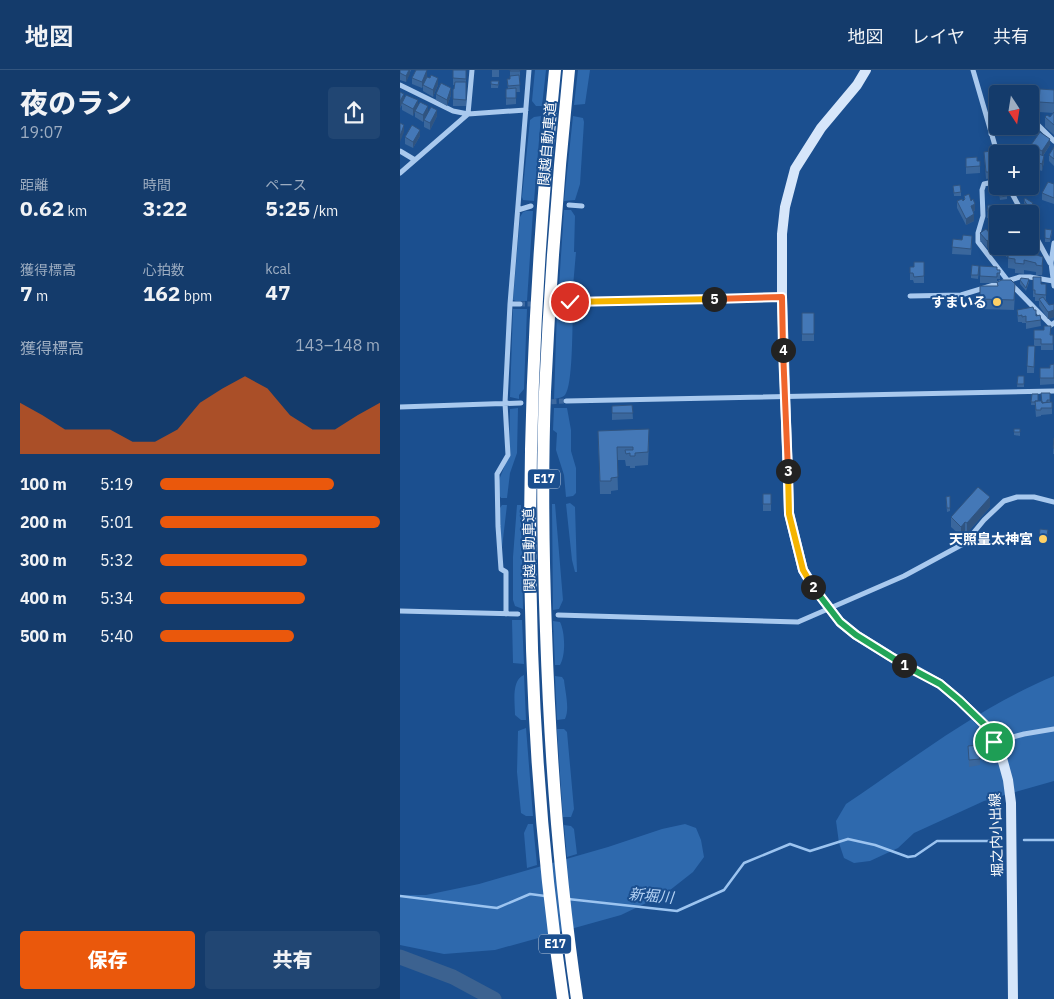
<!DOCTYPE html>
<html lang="ja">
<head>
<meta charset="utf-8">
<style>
  body { margin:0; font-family:"IBM Plex Sans","Noto Sans JP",sans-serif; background:#214673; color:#f1f3f6; height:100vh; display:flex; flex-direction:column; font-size:19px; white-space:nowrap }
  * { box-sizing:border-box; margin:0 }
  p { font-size:16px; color:#9dadc1 }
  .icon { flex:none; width:28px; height:28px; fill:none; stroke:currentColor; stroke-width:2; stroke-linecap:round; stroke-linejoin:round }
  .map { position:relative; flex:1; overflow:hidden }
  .panel { display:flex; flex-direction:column; background:#143b6b; width:400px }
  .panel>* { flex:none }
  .needle { width:32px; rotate:168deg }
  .tools { position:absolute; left:589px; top:15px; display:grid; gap:10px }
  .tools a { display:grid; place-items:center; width:50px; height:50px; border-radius:5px; background:#143b6b; box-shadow:0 2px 12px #0003,0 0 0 1px #33557e; font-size:25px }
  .pin { position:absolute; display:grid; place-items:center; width:42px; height:42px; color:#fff; margin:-21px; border:2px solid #fff; border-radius:50%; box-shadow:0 1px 5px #0007 }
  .km { position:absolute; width:25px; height:25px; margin:-12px; border-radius:50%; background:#222; color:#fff; font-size:14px; line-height:25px; text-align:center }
  .round { display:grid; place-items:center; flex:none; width:52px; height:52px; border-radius:5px; background:#214673 }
  .summary { display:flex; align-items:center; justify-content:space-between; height:85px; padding:0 20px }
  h1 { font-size:28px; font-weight:800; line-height:38px }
  .figures { display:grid; grid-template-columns:repeat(3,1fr); gap:8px; height:85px; padding:5px 20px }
  .figures div { display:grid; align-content:center }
  .figures b { font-size:21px; font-weight:800 }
  .figures small { font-size:14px; font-weight:400 }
  .figures p { font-size:14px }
  .chart { height:140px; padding:10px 20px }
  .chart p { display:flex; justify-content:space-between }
  .chart svg { width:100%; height:90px; margin-top:5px; fill:#ea580c; opacity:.7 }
  .action { display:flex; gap:10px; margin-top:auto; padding:10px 20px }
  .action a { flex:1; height:58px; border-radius:5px; background:#ea580c; color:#fff; font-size:20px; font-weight:800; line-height:58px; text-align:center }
  .action a+a { background:#214673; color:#f1f3f6 }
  ul { padding:0 20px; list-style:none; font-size:16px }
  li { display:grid; grid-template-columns:80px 60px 1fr; align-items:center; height:38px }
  li i { height:12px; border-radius:6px; background:#ea580c }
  header { display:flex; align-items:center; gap:30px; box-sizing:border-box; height:70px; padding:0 25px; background:#143b6b; border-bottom:1px solid #33557e }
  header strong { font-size:24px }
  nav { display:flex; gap:28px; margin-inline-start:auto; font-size:18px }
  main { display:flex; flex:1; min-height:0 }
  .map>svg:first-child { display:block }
</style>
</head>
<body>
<header>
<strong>地図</strong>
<nav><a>地図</a><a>レイヤ</a><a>共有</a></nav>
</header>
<main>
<section class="panel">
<div class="summary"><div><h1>夜のラン</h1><p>19:07</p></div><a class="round"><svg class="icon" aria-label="share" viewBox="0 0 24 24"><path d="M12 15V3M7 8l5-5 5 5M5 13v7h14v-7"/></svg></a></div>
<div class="figures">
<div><p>距離</p><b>0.62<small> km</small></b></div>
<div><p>時間</p><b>3:22</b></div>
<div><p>ペース</p><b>5:25<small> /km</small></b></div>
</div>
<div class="figures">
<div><p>獲得標高</p><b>7<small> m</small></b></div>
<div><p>心拍数</p><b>162<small> bpm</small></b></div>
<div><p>kcal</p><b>47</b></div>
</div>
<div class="chart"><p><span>獲得標高</span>143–148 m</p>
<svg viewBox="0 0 160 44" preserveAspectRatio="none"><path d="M0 44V19L10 25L20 32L30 32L40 32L50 38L60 38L70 32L80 19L90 12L100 6L110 12L120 25L130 32L140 32L150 25L160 19V44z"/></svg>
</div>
<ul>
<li><b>100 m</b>5:19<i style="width:79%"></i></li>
<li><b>200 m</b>5:01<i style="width:100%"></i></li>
<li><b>300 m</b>5:32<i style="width:67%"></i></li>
<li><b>400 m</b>5:34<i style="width:66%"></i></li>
<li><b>500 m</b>5:40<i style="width:61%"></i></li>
</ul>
<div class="action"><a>保存</a><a>共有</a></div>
</section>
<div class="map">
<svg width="654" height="929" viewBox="0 0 654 929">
  <rect width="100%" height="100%" fill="#1b4f8f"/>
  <path fill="#2e69ad" d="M135,0H146L142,36H136L132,31Z
    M178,0H190L185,34L174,35Z
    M141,46L134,131L123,130L122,127L130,50L134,47Z
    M173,46L183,48L184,52L180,114L175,130L164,131Z
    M164,140H171L175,146L174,182H176L172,228L169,231H158Z
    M126,141H133L127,231H116L113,230L120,147L123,142Z
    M113,239H127L124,319L119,325V329L110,327Z
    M170,239L173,242C172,257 173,315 165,325C162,328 158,328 154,329L157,240Z
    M118,338L117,383L110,403L107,428H101L99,425V410L109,385L110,339Z
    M154,338H167L171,360V381L176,398V423L173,426L166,427L164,405L156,380L157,363L153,360Z
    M170,433L175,437L177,502H175L172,490L166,434Z
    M152,434H155L163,530L159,539L153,540Z
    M102,435H107L101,486L100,438Z
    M117,435H121L123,539L115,536L113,530V487Z
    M112,550H122L124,594L113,593Z
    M153,551L160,552C165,562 166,585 160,595H155Z
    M124,605L126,650H121L115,645C115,633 111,610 124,605Z
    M155,606L162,607L164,610C165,621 170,639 165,649L157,650Z
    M654,606V711L584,731L514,763L498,778L470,791L454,793L444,788L439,773L436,751L446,734C513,689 579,637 654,606Z
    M126,658L133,746H126L121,743L117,702L118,661Z
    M157,659H164L167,662L174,739L171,747H163Z
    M128,754H133L137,795L127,798L124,763Z
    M285,754L296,758L301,770L304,787L293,802L265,824L221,845L95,880L44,884L0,875V825H26L79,814L208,777L262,759Z
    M164,755L171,756L174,759L177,784L167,787Z"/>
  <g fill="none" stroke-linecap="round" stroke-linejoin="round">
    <path stroke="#9cc4f0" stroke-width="2.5" d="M624,770H654
      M0,826L97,838L130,824L145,826
      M168,829L277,841L324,820L344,793L390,774L410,781L448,769L475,775L508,787L515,786L537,771H593"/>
    <path stroke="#3c6290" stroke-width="15" d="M0,887L53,907L94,929"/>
    <path stroke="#3d69a0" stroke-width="5" stroke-dasharray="5 2.5" stroke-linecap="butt" d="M150,233L170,232
      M120,234H137
      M144,332L166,331"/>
    <path stroke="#a9c9ee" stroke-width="5" d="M573,0L598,86
      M0,15L53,41L68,44L126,40
      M630,56L637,54L654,71
      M591,64L628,56
      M0,81L15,90
      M0,103L68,44L72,0
      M598,111L584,114L582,120L583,146L578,163V172L608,211L651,255L654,253
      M608,116L623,144
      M169,135L182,136
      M118,140L131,136
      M630,156L650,193
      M654,173L651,193L654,216
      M510,226L561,225L620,207H630L653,211
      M170,232L382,227
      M110,234H120
      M166,331L654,321
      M0,337L121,333
      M0,541L118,544
      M106,544V502L101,499L98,456L97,404L108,385L105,333L110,234L129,0
      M158,545L398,552L504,506L565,473L584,450L604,431L617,427H634L654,432
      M594,672L624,664L654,659"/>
    <path stroke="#d6e6fa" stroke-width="10" d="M466,0L457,15L421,58L395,99L385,137L382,164V227L389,443L403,500L418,523L440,552L456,565L490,586L540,614L559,630L586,656L602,688L608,710L611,733L613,929"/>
    <path stroke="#fff" stroke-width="12" d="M155,0C124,308 117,622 163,929
      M169,0C158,107 150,214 145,322C142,402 143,481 146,561C150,684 159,807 177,929"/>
  </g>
  <path fill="#3a679d" d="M0,0H11L6,12L0,10Z
    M53,0H66V36H53V19H54V15H53Z
    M92,0H99V7H92Z
    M110,0H120V8H119L120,22H116V34L106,35V19H108L107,9H110Z
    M27,7L30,8L38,15L33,27L23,21V16L22,18L12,14V8Z
    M91,11H99L98,18H91Z
    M654,20V65L645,57V47H650L654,43L639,42V32Z
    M0,22L4,29L28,43L37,46L30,60L24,57V50L27,45L23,52L15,47V41L13,46L2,40V35L0,38Z
    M36,24L51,25L47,36L36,30Z
    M20,66L13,78L5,74V67Z
    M631,75H650L643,86L644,92L642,101L630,97V84L631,82Z
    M654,77V96L649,91V85Z
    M584,82L593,102V108L586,109Z
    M566,88L577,91H580V103L566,104Z
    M654,114V134L642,130V123Z
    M553,116L561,122V126H554Z
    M599,122L607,126V129L600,130Z
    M564,126L571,131L575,140L573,142L574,151L566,155L557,138V131L564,130Z
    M624,130L633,136L629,141L624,133Z
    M588,135L600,136V144H598V148H587Z
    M645,159L652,163L650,172H645Z
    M580,163L593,174L587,178L580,170Z
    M553,169L562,170L572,172L571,185L552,184Z
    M606,176L628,182V177L638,182V185L643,197L642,205H636V202L624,200V204L615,203V199L608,198V186L606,187Z
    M524,192V213H514L513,210H510V197H514Z
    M580,196L600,200V209H597V213H580Z
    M579,199L578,209L571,208V205Z
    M633,207L641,214H646V230L649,235H654V247L648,249L639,236V231H635V227H633Z
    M620,210L629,212L626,221L620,214Z
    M580,216L615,223L614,240L580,239Z
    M617,240H634L636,246L640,245L641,256L626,259V253H622V252H618Z
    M402,243H414V271H402Z
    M634,260L653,265V280H641V276H634Z
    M635,276L634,303H627V296Z
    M654,294V314L640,315V298H650Z
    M618,306H624V317H617Z
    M641,323H650V332H652V344L641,345V346L636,347L635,335H631L632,324L638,331L642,333Z
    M232,335L233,349L212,350V336Z
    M614,359H620V366L614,365Z
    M198,361L249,372L248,395L235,396V398H230V396H226L225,390H217L218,420L211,421V424H200Z
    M654,368V384H653Z
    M363,424H371V441H363Z
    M550,426V441L547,442L546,427Z
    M590,437L567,463L565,462L561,466L551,457V447Z
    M648,464L646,472L639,471V468Z
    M568,676L580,689V695L569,697Z"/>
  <path fill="#305480" d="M9,0H10V4L6,12V6Z
    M27,0V7L22,18V12Z
    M38,8V15L33,27V20Z
    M51,18V25L47,36V30Z
    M4,24V31L2,33L0,38V31Z
    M18,30V36L13,46V39Z
    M28,36V43L23,52V45Z
    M37,40V46L30,60V53Z
    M4,55V62L0,72V66Z
    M20,60V66L13,78V72Z
    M650,69V75L642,87V81Z
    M644,86V92L642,101V94Z
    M632,101V107L630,113V106Z
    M633,133V136L629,141V138Z
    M575,134V140L571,143V136Z
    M574,144V151L566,155V149Z
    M593,167V174L587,178V171Z
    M643,187V197L642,205V196Z
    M654,240V247L648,249V242Z
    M590,427V437L567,463V453Z
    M565,452V462L561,466V457Z"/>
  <path fill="#4478b7" stroke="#305480" d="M0,0H9L6,6L0,3Z
    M16,0H27L22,12L12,8Z
    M53,0H66V9L53,8Z
    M110,0H120V1H110Z
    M31,5L38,8L33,20L23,15L27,7L30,8Z
    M119,5L120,15L108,16L107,9H110V6Z
    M91,11H99L98,15L91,14Z
    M55,12H66V30L53,29V19H54Z
    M41,13L51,18L47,30L36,24Z
    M116,18V28H106V19Z
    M640,19L654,20V33L639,32Z
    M0,22L4,24L0,31Z
    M6,25L18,30L13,39L2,33Z
    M20,32L28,36L23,45L15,41Z
    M31,37L37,40L30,53L24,50Z
    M654,42V55L645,47L647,45L650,47Z
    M0,53L4,55L0,66Z
    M12,55L20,60L13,72L5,67Z
    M640,62L650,69L642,81L631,75Z
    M654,77V89L649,85Z
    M591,81L593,102H586L584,82Z
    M630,81L644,86L642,94L630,90Z
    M577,87V91H580V96L566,97V88Z
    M648,112L654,114V128L642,123Z
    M560,115L561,122L554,123L553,116Z
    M606,121L607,126L600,127L599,122Z
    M569,124L571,131L573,129L575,134L571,136L574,144L566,149L557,131L562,129L563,131L565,129L564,126Z
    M625,128L633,133L629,138L624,130Z
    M588,135L600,136V142L587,141Z
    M586,159L593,167L587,171L580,163Z
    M645,159L652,160L650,169L645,168Z
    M563,165L572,166L571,179L552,177L553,169L562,170Z
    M637,175L638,182L631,183L629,182L628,177Z
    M606,176H616V179H620L621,176H627V182L643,187L642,196L636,195V193L624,190V194L615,193V189L608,188L609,177H606Z
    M514,192H524V206L514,207L513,203H510V197H514Z
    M572,195L579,196L578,205H571Z
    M580,196L597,197V200H600V203H597V207L580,206Z
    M633,207H641V214H646V225L635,224V220H633Z
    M621,208L629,209L626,218L620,210Z
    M602,210H611L615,214L614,230L580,229V216H598L597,212Z
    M643,227L649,235L654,234V240L648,242L639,229Z
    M633,237L634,240H636V246L640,245L641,250L626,252V246L622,247V245L618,246L617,240Z
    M402,243H414V264H402Z
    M644,256H651L650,265H653V274H641V269H634V260H644Z
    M628,276H635L634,297L627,296Z
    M654,294V308H640V298H650V295Z
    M618,306H624V314H617Z
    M641,323H650V330H647V332L642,333Z
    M632,324H638V331H635V332H631Z
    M635,331H642V333L652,332V338H641V340H636Z
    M232,335L233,343H212V336Z
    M249,359L248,382L235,383V386H230V383L226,384L225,380H233V377H217L218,407L211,408V411H200L198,361Z
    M614,359H620V362H614Z
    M654,368V378H653Z
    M578,417L590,427L567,453L565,452L561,457L551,447Z
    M363,424H371V434H363Z
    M550,426V438H547L546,427Z
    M640,459L648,460L646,469L639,468Z
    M578,675L580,689L569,690L568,676Z"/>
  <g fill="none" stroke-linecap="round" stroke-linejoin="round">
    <g stroke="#fff" stroke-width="10">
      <path id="split-1" d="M504,595L540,614L559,630L586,656L594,672"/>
    </g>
    <g stroke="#fff" stroke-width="10">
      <path id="split-2" d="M413,517L440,552L456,565L504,595"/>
    </g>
    <g stroke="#fff" stroke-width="10">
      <path id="split-3" d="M388,401L389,444L403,500L413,517"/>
    </g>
    <g stroke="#fff" stroke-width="10">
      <path id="split-4" d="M383,280L388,401"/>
    </g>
    <g stroke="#fff" stroke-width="10">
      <path id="split-5" d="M314,229L382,227L383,280"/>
    </g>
    <g stroke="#fff" stroke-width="10">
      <path id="split-6" d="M170,232L314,229"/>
    </g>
    <use href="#split-1" stroke="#22a559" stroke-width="6"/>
    <use href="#split-2" stroke="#22a559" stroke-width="6"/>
    <use href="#split-3" stroke="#f5b400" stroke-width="6"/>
    <use href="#split-4" stroke="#f0652b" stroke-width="6"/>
    <use href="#split-5" stroke="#f0652b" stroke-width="6"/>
    <use href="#split-6" stroke="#f5b400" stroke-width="6"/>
  </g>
  <g fill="#ffd166" stroke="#1b4f8f" stroke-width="2">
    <circle cx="597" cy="232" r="5"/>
    <circle cx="643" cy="469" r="5"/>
  </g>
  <g text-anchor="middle" stroke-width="4" stroke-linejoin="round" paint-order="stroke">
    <g fill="#1b4f8f" stroke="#bbcadd" stroke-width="1">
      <rect x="128" y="399.5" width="32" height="19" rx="4"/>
      <rect x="139" y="864.5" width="32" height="19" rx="4"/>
    </g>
    <g font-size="12" font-weight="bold" fill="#fff">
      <text x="144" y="413">E17</text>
      <text x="155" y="878">E17</text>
    </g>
    <g font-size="14" fill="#fff" stroke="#1b4f8f">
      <text transform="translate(147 74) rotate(-85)" y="5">関越自動車道</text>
      <text transform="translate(129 480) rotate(-91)" y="5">関越自動車道</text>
      <text transform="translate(596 765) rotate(-92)" y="5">堀之内小出線</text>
    </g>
    <g font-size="14" font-weight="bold" fill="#fff" stroke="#1b4f8f" text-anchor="end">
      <text x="587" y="237">すまいる</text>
      <text x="633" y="474">天照皇太神宮</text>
    </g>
    <g font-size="15" font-style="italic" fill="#b5d3f5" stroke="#1b4f8f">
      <text transform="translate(251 826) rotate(5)" y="5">新堀川</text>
    </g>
  </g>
</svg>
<div class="tools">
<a><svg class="needle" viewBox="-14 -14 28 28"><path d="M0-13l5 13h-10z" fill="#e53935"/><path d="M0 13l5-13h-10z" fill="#9dadc1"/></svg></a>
<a>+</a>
<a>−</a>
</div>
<div class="pin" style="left:594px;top:672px;background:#1e9e55"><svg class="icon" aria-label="arrive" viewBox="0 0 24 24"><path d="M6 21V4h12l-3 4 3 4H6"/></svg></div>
<div class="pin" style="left:170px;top:232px;background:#d93025"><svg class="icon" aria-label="check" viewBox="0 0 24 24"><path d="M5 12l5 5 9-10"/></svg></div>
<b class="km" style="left:504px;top:595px">1</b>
<b class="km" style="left:413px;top:517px">2</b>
<b class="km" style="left:388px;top:401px">3</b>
<b class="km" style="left:383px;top:280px">4</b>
<b class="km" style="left:314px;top:229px">5</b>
</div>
</main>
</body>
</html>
